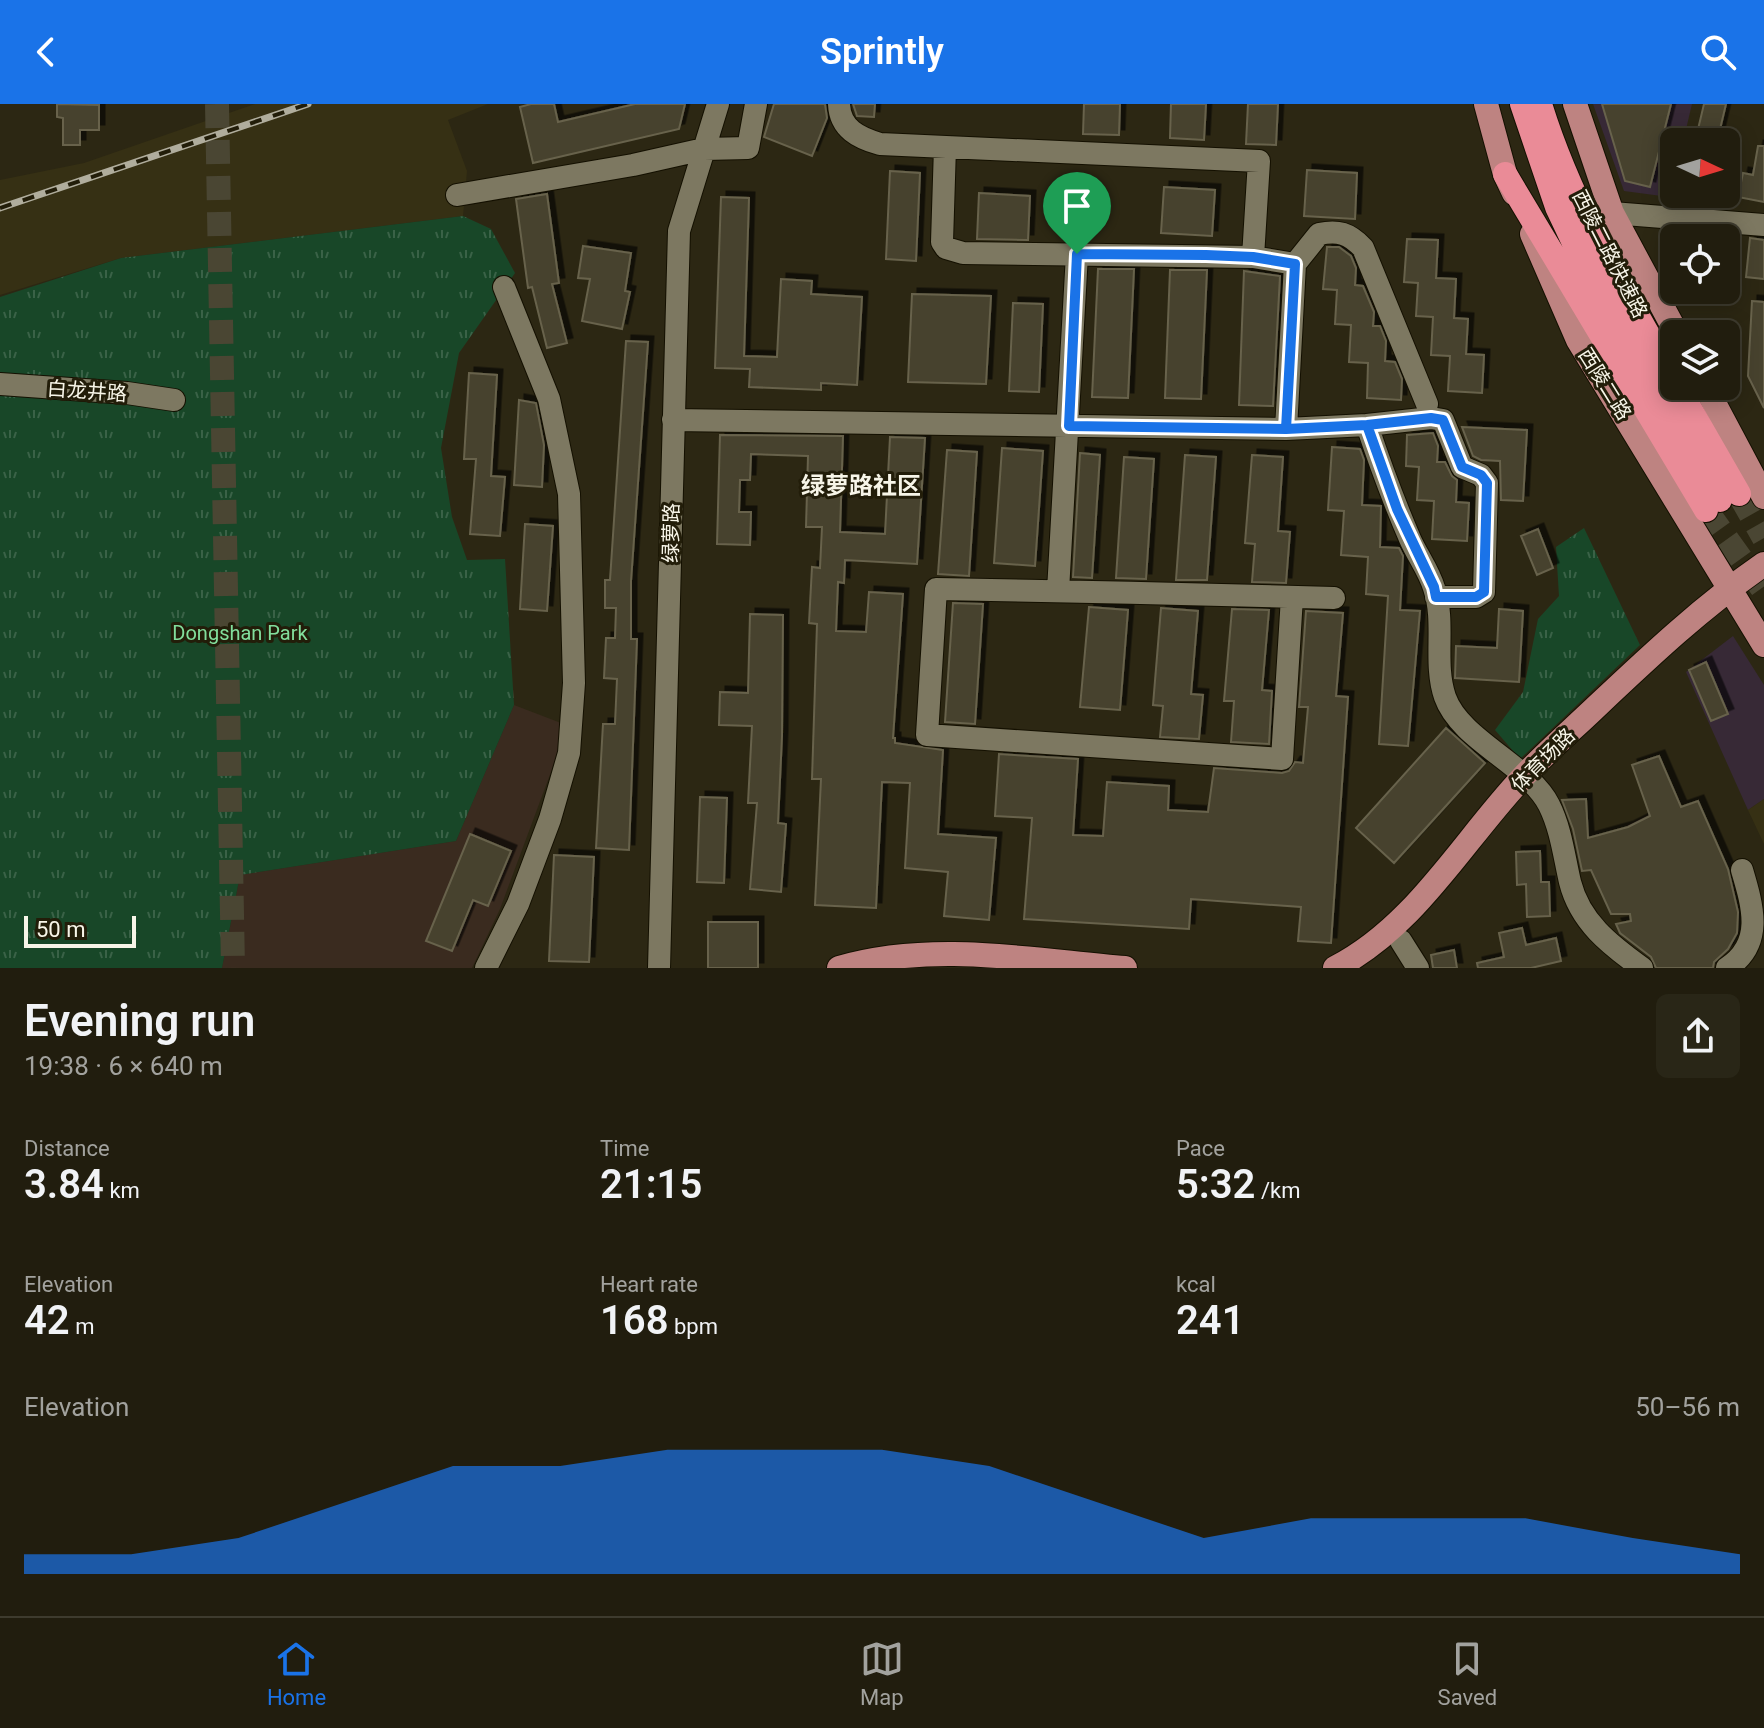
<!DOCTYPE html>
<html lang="en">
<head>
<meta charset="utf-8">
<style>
  body { margin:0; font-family:Roboto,"Noto Sans SC",sans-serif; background:#292617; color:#f1f3f6; height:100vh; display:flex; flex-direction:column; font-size:30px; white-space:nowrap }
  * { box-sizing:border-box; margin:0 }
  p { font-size:26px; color:#a2a29e }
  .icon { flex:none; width:44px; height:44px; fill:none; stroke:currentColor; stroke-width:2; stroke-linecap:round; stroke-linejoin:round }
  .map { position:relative; height:864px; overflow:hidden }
  .details { display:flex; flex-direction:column; background:#211d0e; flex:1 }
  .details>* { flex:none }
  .needle { width:52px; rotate:94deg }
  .fabs { position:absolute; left:1660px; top:24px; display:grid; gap:16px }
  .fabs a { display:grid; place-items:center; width:80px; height:80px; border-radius:12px; background:#211d0e; box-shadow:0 4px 20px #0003,0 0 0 2px #3e3b2e; font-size:40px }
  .scale { position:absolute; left:24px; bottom:20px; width:112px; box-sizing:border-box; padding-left:8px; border:4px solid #f7f5e8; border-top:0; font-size:22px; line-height:28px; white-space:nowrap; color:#f7f5e8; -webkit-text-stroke:6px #221d09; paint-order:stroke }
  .pin { position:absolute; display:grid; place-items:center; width:68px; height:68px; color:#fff; margin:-82px -34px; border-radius:50% 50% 50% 0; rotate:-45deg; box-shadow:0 0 8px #0007 }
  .pin .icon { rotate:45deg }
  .round { display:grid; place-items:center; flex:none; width:84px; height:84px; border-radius:12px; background:#292617 }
  .summary { display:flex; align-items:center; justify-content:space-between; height:136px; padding:0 24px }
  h1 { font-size:44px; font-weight:600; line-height:60px }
  .metrics { display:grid; grid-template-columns:repeat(3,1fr); gap:12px; height:136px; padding:8px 24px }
  .metrics div { display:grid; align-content:center }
  .metrics b { font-size:40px; font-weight:600 }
  .metrics small { font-size:22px; font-weight:400 }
  .metrics p { font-size:22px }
  .chart { height:224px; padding:16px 24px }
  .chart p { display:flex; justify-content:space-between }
  .chart svg { width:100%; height:144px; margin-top:8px; fill:#1a73e8; opacity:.7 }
  header { display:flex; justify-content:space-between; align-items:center; height:104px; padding:0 24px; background:#1a73e8; color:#fff; font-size:36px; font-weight:600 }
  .tabs { display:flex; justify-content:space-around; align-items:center; height:112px; border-top:2px solid #3e3b2e; background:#211d0e; font-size:22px; color:#a2a29e }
  .tabs a { display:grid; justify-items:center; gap:4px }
  .tabs .current { color:#1a73e8 }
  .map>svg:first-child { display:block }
</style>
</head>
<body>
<header><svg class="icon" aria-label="back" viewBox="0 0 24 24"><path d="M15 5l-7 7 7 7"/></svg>Sprintly<svg class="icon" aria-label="search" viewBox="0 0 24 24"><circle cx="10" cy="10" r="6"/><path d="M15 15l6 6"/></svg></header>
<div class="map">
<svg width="1764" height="864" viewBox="0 0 1764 864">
  <defs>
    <pattern id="grass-tufts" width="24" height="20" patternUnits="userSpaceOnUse" patternTransform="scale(2)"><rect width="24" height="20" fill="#184728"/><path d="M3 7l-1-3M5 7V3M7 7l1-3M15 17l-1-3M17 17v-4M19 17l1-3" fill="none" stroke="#3a6247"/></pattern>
    <filter id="shadow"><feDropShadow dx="5.5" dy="-5.5" stdDeviation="0" flood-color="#0009"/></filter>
  </defs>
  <rect width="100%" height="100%" fill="#2c2713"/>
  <path fill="#372936" d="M1593,0H1692L1683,38H1674V74L1669,93L1624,87Z
    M1733,532L1764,581V695L1748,706L1686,568Z"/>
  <path fill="#3a2b1f" d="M514,601L561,619L558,649L500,805L472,864H222L240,771L456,737Z"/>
  <path fill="#363014" d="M255,0H488L448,16L467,67L463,112L121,154L0,191V76L84,59Z
    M1764,695V740L1748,706Z"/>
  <path fill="url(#grass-tufts)" d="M463,112L491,125L515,169L459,249L441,344L452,413L467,456L505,455L514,601L456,737L240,771L222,864H0V193L121,154Z
    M1584,424L1640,541L1520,655L1495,626L1523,588L1538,515L1559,492L1556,443Z"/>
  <path fill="#47422d" stroke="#67624c" stroke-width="2" filter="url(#shadow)" d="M57,0L99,1V26H80V41H63V14L57,13Z
    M531,0H554L558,18L635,0H685L679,25L533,59L520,3Z
    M774,0H825L827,14L812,52L764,33Z
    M853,0H875L874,13L857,12Z
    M1084,0H1120L1119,31L1083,30Z
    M1171,0H1206L1204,36L1170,34Z
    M1248,0H1278L1276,41L1246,40Z
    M1602,0H1671L1650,83L1625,77Z
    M1704,0H1726L1717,38H1695Z
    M1758,42H1764V98L1738,93L1743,69L1753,71Z
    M1307,66L1357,69L1355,115L1304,112Z
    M890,67L920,69L916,157L886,155Z
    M1164,83L1215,86L1212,132L1161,129Z
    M979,89L1030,92L1028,136L977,135Z
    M547,90L559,179L552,180L567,239L547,244L532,183L528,184L516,95Z
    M721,93L749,94L744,252L777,253L781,175L812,177L811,190L862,193L857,281L821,279V286L749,283L750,265L715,264Z
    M1750,134L1764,136V175L1746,173Z
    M1407,135L1438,136L1436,174L1456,175L1454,214L1468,215L1466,250L1484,251L1482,289L1448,287L1450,252L1431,251L1433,213L1416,212L1418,179L1404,178Z
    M583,142L631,149L625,187L630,188L622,225L582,217L590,175L578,174Z
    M1327,143H1339L1351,152L1356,164L1355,181L1363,182L1374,208L1373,222H1380L1386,237L1385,257L1395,258L1402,275L1401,296L1367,294L1368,259L1349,258L1351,221L1335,220L1337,186L1323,185Z
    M1098,165H1134L1128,294L1092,293Z
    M1170,166H1207L1201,295L1165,294Z
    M1244,167L1280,172L1273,302L1239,301Z
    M912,190L991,192L986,280L908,278Z
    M1752,197L1764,198V304L1748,272Z
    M1013,199L1043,200L1039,288L1009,287Z
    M626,237L648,238L631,477V535H637L629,746L596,744L603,620H615L617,575L604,574L606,534H615L616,504H605V476H610Z
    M469,269L497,271L491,372L505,373L500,432L470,430L476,355H464Z
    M519,296L536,299L544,341L542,383L514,381Z
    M1462,323L1527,326L1523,397L1501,396L1500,357L1481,356L1473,352Z
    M1433,329L1438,342L1437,358H1445L1452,372L1457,376L1456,398L1469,399L1467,437L1432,435L1434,397L1417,396L1419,363L1406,362L1407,331Z
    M720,331L843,332L840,428L885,430L890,333L925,334L917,460L845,456L844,479L838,478L836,527L866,528L869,488L903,490L893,634H895V639L943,646L938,730L996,734L989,816L944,812L948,768L905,764L910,679L882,678L876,804L815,801L821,675H812L817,520L809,519L812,463L820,464L822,423H806L808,352L751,350L750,376H740L739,408H751L750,441L717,440Z
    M1332,343L1360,345L1364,356L1362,401L1381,402L1380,443L1399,444L1403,452L1400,506L1420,507L1408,642L1379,640L1388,492L1366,490L1368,453L1341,451L1344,407L1328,406Z
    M1002,344L1043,347L1035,462L994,459Z
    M947,346L977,348L969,472L938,470Z
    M1080,349L1100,351L1092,474L1073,473Z
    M1185,351L1216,353L1207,476H1176Z
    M1252,351L1283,353L1278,427L1290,428L1286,479L1252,478L1255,440L1245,439Z
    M1124,353L1154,355L1146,475L1116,474Z
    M525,420L553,422L547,507L520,505Z
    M1538,425L1553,464L1537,471L1521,432Z
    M953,499L983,500L975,620L945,618Z
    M1089,503L1128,506L1120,606L1080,603Z
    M1161,504L1198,507L1191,590L1203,591L1199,635L1160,633L1163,602L1153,601Z
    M1232,505L1269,506L1262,586L1272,587L1269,640L1231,638L1234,597H1224Z
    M1499,505L1523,507L1519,578L1455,574L1456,542L1497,544Z
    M1306,507L1343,509L1336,592L1348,593L1331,839L1298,837L1301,803L1191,795L1189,825L1024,815L1032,714L995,712L999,650L1078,655L1073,731L1103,732L1107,678L1169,682L1168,706L1208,708L1214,664L1282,669L1289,667L1295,658L1303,659L1308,603H1299Z
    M750,510L783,511L782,632L778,719L786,720L781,788L750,785L757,699H748L752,622L719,621L720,588L748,589Z
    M1706,558L1728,610L1711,617L1689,566Z
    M1446,624L1485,659L1394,759L1356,724Z
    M1659,652L1681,703L1698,697L1728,765L1738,808L1737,829L1728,845L1714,858L1713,864H1656L1651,853L1620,829L1616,820L1631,817L1630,810H1611L1591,766L1582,767L1573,725L1562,696L1586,695L1588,734L1628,723L1650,712L1632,661Z
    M700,693L727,694L724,779L697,778Z
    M470,730L511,747L488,802L473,796L452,847L426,837Z
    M1540,747L1541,778H1549L1550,812L1527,813L1526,780L1517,781L1516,748Z
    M554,751L594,753L589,858L549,857Z
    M708,818H758V864H708Z
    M1522,824L1526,841L1556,834L1561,857L1531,864H1478L1477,859L1504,853L1499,829Z
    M1454,846L1457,864H1433L1431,851Z"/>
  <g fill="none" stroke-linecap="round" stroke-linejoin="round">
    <path stroke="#4a4633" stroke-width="24" stroke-dasharray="24 12" stroke-linecap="butt" d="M217,0L233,864"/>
    <path stroke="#4a4633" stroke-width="24" stroke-dasharray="24 12" stroke-linecap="butt" d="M1739,390L1764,434
      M1706,406L1764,487"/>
    <g stroke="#141000" stroke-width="24">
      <path id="minor" d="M839,0C840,25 859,34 880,40L1259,57L1253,153L963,149L946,144L942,138L945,43
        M457,91L633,61L704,45L748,44L756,0
        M1612,109L1764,121
        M1253,153L1295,160L1319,130C1338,126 1349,129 1363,144L1427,300
        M0,280L127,289L174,296
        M673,316L1286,325L1367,321C1380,360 1394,398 1410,435C1417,451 1429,467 1434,484C1446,519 1433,558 1445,593C1460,636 1529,661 1549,701C1561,725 1564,752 1570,778C1580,818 1610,841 1642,864
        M1367,321L1431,314L1443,316L1462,363L1481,371L1487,379L1484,488L1476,493H1436
        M1286,325L1295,160
        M1058,487L1077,150
        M1292,493L1282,655L927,631L936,485C1069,487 1201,490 1334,494
        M1401,837L1418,864
        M486,864L518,800L550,715L569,649L574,579L569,390L549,295L504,183
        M659,864L679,127L718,0
        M1727,864C1764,840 1753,803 1742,766"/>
    </g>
    <g stroke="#141000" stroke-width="26">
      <path id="major" d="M1486,0L1505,70L1514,89
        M1575,0L1612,109L1677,230
        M1532,130L1578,236L1764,541
        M1705,282L1764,393
        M839,864C932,837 1030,856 1125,864
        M1335,864C1415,823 1462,738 1522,674C1545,649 1572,626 1597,602C1650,552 1703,502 1764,460"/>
    </g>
    <g stroke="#141000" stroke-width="26">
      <path id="highway" d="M1522,0L1557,103L1593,179L1720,396
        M1540,0C1570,98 1624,188 1674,276
        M1505,70L1706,406
        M1677,282L1739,390"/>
    </g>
    <use href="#minor" stroke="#7d7861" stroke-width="22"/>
    <use href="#major" stroke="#be8381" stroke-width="24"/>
    <use href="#highway" stroke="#ea8b97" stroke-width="24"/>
    <g stroke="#b0ad9d" stroke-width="7">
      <path id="rail" d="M0,104L308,0"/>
    </g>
    <use href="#rail" stroke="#221d09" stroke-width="4" stroke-dasharray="12" stroke-linecap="butt"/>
  </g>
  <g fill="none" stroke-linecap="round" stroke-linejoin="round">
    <g stroke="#fff" stroke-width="16">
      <path id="route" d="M1077,150L1069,322L1286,325L1367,321L1397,405L1434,483L1436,493H1476L1484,488L1487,379L1481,371L1462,363L1443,316L1431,314L1367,321L1286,325L1295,160L1253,153L1206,151L1077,150"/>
    </g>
    <use href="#route" stroke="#1a73e8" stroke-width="10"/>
  </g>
  <g text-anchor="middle" stroke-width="6" stroke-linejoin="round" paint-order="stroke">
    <g font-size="20" fill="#f7f5e8" stroke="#221d09">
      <text transform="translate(1610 150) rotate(63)" y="7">西陵二路快速路</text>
      <text transform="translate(1605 280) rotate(58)" y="7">西陵二路</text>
      <text transform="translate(87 287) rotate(4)" y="7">白龙井路</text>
      <text transform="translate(671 429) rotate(-89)" y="7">绿萝路</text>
      <text transform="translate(1543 656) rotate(-45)" y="7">体育场路</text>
    </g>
    <g font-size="20" fill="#82de9c" stroke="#221d09">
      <text x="240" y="536">Dongshan Park</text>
    </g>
    <g font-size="24" font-weight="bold" fill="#f7f5e8" stroke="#221d09">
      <text x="861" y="390">绿萝路社区</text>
    </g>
  </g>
</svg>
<div class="fabs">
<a><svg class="needle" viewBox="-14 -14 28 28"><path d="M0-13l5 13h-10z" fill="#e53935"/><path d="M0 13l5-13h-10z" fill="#a2a29e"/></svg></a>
<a><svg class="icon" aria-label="locate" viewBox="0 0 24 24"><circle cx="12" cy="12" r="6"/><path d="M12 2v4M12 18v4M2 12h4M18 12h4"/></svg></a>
<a><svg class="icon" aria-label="layers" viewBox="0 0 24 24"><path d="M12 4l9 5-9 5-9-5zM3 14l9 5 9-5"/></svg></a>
</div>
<div class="scale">50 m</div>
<div class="pin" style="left:1077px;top:150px;background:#1e9e55"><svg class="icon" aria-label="arrive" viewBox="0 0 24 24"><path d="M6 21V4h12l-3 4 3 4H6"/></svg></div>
</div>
<section class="details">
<div class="summary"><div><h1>Evening run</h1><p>19:38 · 6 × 640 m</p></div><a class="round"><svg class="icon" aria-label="share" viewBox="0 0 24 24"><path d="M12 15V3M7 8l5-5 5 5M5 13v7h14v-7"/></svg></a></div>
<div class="metrics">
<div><p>Distance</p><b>3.84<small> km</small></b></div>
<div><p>Time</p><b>21:15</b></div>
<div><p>Pace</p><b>5:32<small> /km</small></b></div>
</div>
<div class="metrics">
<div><p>Elevation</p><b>42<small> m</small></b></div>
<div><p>Heart rate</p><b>168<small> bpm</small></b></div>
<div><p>kcal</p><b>241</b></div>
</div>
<div class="chart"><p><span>Elevation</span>50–56 m</p>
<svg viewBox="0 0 160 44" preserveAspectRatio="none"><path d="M0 44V38L10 38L20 33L30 22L40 11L50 11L60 6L70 6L80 6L90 11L100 22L110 33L120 27L130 27L140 27L150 33L160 38V44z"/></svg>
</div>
</section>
<nav class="tabs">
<a class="current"><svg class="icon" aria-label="home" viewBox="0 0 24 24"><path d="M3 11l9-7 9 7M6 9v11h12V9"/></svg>Home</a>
<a><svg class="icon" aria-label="map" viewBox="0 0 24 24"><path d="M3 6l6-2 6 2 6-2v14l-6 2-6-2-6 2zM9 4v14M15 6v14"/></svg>Map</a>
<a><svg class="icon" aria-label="saved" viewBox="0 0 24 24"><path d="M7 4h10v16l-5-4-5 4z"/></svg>Saved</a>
</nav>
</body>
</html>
